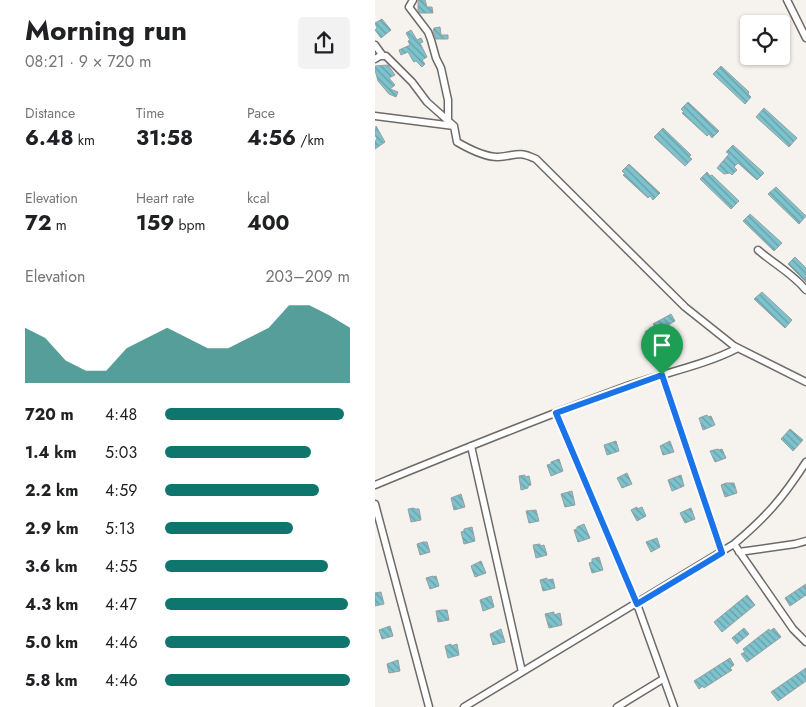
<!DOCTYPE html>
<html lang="en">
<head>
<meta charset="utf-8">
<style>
  body { margin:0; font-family:Jost,sans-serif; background:#f2f2f2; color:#202124; height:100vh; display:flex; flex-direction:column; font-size:19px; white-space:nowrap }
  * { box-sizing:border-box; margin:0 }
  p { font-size:16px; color:#757577 }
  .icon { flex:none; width:28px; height:28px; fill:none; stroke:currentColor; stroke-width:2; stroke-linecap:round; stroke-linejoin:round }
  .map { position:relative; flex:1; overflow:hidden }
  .panel { display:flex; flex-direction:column; background:#fff; width:375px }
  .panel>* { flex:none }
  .fabs { position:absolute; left:365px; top:15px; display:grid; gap:10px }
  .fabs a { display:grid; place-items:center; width:50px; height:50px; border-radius:5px; background:#fff; box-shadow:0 1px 4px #0004; font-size:25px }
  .pin { position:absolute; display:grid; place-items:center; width:42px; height:42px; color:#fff; margin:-51px -21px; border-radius:50% 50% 50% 0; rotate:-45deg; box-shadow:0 0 5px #0007 }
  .pin .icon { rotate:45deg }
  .round { display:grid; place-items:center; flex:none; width:52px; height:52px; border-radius:5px; background:#f2f2f2 }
  .summary { display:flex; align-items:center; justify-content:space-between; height:85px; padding:0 25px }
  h1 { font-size:28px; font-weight:700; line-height:38px }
  .metrics { display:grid; grid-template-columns:repeat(3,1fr); gap:8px; height:85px; padding:5px 25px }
  .metrics div { display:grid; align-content:center }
  .metrics b { font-size:21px; font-weight:700 }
  .metrics small { font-size:14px; font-weight:400 }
  .metrics p { font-size:14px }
  .chart { height:140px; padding:10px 25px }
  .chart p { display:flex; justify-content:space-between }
  .chart svg { width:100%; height:90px; margin-top:5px; fill:#0f766e; opacity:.7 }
  ul { padding:0 25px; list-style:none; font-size:16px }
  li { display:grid; grid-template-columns:80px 60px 1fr; align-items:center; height:38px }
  li i { height:12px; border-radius:6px; background:#0f766e }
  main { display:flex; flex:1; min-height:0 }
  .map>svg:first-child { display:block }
</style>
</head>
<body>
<main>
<section class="panel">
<div class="summary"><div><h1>Morning run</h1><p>08:21 · 9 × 720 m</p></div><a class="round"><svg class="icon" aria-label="share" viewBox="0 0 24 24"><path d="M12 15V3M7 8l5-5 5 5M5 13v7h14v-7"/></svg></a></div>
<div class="metrics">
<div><p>Distance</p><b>6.48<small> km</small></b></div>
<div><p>Time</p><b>31:58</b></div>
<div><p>Pace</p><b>4:56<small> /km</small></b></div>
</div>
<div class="metrics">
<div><p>Elevation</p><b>72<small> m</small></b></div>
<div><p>Heart rate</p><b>159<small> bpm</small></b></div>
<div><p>kcal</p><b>400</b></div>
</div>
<div class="chart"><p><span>Elevation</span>203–209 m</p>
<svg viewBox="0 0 160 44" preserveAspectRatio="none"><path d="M0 44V17L10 22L20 33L30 38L40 38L50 27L60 22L70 17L80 22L90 27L100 27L110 22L120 17L130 6L140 6L150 11L160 17V44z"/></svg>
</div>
<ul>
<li><b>720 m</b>4:48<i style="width:97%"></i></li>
<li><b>1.4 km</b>5:03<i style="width:79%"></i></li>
<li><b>2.2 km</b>4:59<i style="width:83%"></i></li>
<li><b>2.9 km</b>5:13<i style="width:69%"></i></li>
<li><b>3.6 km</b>4:55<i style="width:88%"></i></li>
<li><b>4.3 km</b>4:47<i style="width:99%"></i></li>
<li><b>5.0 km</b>4:46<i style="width:100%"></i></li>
<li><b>5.8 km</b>4:46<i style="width:100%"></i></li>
</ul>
</section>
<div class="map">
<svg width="431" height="707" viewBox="0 0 431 707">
  <defs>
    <pattern id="building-back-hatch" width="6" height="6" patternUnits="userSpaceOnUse" patternTransform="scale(1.25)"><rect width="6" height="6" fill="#7dc3cd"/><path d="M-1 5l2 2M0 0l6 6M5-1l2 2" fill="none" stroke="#679fa6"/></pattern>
  </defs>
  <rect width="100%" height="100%" fill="#f6f2ee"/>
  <path fill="url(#building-back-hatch)" stroke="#999fa0" d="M43,0H50L52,7H57L58,13H45L43,10Z
    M7,19L16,30L6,38L0,30L2,28L0,23Z
    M65,27L66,35H73V39H61L58,31L59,28Z
    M36,30L42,40L46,38L48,42L45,43L52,57L47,60L50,64L47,67L41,61L39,62L37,59L33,52L26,55L24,50L35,45L33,41L35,40L31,33Z
    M13,65L20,75L14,78L20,85L15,89L23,92L21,97L14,94L3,81L0,70V66Z
    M346,66L374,92L373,94L376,97L370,104L338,74Z
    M313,102L344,131L337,138L334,134L332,136L307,113L309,112L306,109Z
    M389,108L422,138L414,147L381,117Z
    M1,126L10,142L0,149V141L2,139L0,135Z
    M288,128L316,155L314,157L317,159L310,166L279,137Z
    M358,145L389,173L382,180L363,163L359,167L362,170L357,175L355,173L349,174L342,168L354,154L351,152Z
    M254,164L285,193L278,200L275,196L273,198L248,175L250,174L247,171Z
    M332,172L335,176L337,175L364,201L356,209L325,179Z
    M401,187L431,216L424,224L393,194Z
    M375,214L407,243L399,251L368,221Z
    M420,257L431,268V282L413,264Z
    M387,292L417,320L410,328L379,299Z
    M296,314L300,321L293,325L298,334L293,336L297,342L291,345L288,339L278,345L270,332L280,326L278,324Z
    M332,415L333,417L336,416L340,425L328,430L324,418Z
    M415,429L428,440L418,451L406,439Z
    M241,441L244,451L232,455L229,445Z
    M295,441L299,452L288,455L285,446Z
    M343,449L344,450L347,449L351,458L340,462L335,451Z
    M184,459L188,471L176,476L172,465L176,464V462Z
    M252,473L257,484L247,488L242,478Z
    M150,475V477L154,476L156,485L153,486V488L146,490L144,476Z
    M306,475L309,486L297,491L293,480Z
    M351,483H359L362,493L350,497L346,485Z
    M197,491L200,505L190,507L186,494Z
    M86,494L90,507L79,510L76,498Z
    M262,507V509L267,507L271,516L262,521L256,510Z
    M39,508L40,509H44L46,520L36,522L33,509Z
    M316,508L320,519L310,523L305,513Z
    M161,510L164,521L154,523L151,511Z
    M209,524L215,538L203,542L199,530L202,529V527Z
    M97,527L100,541L89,544L86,532L89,531V529Z
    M282,538L285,547L276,552L271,542Z
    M48,542H52L55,552L45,555L42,544Z
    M165,544V546L169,545L172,555L161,558L158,545Z
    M224,557L228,570L217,573L214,563L217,562V559Z
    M106,561L111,573L100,577L96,566Z
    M58,576V577L61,576L64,586L55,589L51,578Z
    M172,578V580L178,579L180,588L168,591L165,580Z
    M431,584V595L415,606L410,598Z
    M6,592L9,604L0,606V593Z
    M372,595L380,605L347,632L339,622Z
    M116,596L119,607L108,611L105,600Z
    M67,610H72L74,620L63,622L61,611Z
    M179,612V615L185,613L187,625L174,628L170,614Z
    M15,626L18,636L7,639L4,630Z
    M369,628L374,634L362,644L357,638Z
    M399,628L406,637L372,662L366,654L370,652L368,649L394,629L395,631Z
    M126,629L130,642L118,645L115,634Z
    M76,644V646L82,644L84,655L73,658L70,646Z
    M355,658L359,665L355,668L357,670L329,688L328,686L324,689L319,681Z
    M23,660L25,671L14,673L12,664Z
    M431,668V681L403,701L396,692Z"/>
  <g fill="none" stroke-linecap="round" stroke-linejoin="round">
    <g stroke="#6e6a67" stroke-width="9">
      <path id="minor" d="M38,0L34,7L53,32L56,40L61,58L66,68L73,100V119
        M412,0L431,38
        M0,45L8,56
        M0,59L5,56H11L37,82L52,102L79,126L82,142C94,149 109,157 123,157C141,156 142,150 161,159L310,307L359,346L431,382
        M0,116L79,126
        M383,250C399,264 417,273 431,290
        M287,375L347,553
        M181,413L262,604L299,707
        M96,446L147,672
        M0,485C83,451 167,417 252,386C288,373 328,366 363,348
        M0,504L54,707
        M359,544L418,629L431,642
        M364,552L420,544L431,541
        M89,707L359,544C391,517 408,498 431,462
        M242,707L288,679"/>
    </g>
    <use href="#minor" stroke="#fff" stroke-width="6"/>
  </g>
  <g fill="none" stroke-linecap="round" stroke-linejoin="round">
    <g stroke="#fff" stroke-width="10">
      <path id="route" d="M287,375L347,553L262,604L181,413Z"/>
    </g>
    <use href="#route" stroke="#1a73e8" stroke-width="6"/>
  </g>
</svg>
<div class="fabs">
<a><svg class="icon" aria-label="locate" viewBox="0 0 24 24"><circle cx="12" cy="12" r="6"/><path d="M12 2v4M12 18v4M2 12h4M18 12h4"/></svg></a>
</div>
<div class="pin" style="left:287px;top:375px;background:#1e9e55"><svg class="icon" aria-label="arrive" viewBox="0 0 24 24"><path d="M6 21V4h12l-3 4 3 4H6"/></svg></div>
</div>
</main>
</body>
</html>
